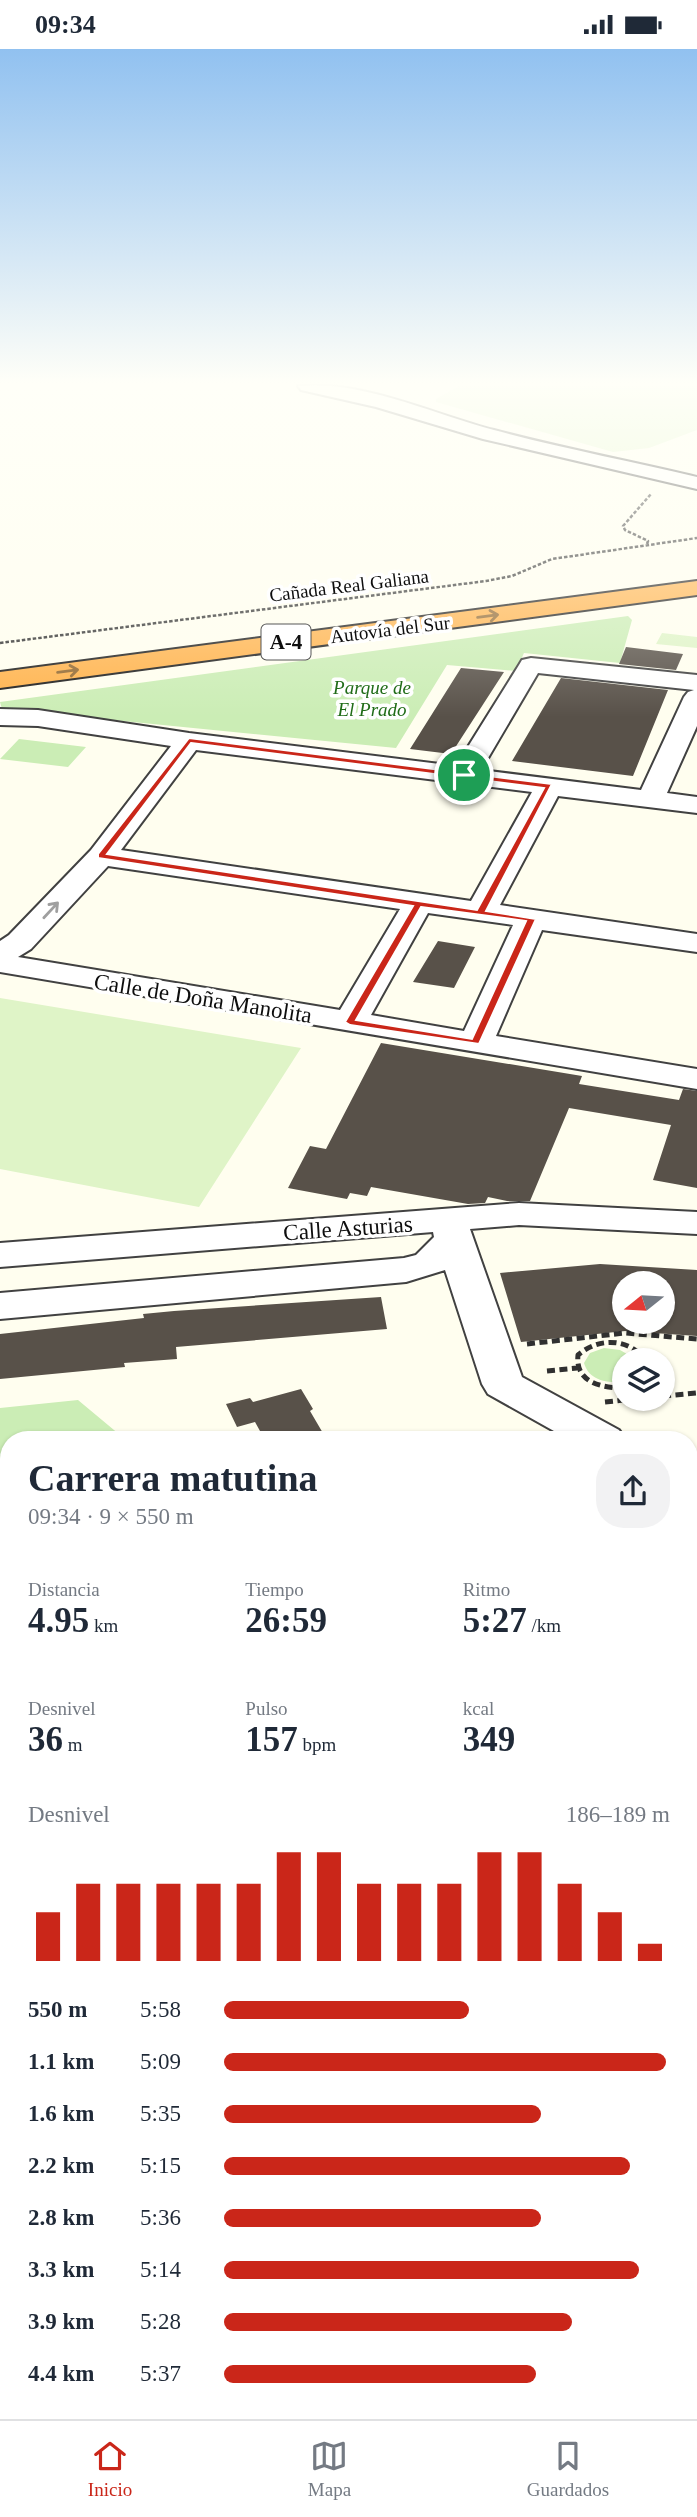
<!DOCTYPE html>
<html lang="es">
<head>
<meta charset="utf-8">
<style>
  body { margin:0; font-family:Georgia,serif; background:#f2f2f3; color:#1f2937; height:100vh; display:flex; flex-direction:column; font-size:26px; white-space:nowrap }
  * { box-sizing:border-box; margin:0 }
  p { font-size:23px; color:#747a83 }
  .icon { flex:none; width:38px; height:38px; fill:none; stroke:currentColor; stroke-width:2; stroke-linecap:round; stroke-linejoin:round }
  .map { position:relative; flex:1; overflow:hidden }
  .details { position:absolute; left:0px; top:1382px; width:698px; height:989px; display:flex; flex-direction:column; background:#fff; border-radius:28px 28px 0 0; box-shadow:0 2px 5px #0004 }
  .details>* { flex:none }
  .needle { width:46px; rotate:252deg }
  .fabs { position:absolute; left:612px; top:1222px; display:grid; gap:14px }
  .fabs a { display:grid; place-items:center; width:63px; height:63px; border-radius:50%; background:#fff; box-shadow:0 2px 5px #0004; font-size:35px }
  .pin { position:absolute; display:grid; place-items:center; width:60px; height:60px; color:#fff; margin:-30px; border:4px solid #fff; border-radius:50%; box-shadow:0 2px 7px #0007 }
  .round { display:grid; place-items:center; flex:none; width:74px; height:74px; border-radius:28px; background:#f2f2f3 }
  .head { display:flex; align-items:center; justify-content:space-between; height:119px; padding:0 28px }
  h1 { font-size:38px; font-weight:700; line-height:52px }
  .stats { display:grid; grid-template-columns:repeat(3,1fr); gap:10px; height:119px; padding:7px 28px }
  .stats div { display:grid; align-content:center }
  .stats b { font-size:35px; font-weight:700 }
  .stats small { font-size:19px; font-weight:400 }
  .stats p { font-size:19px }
  .chart { height:196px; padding:14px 28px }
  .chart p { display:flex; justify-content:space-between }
  .chart svg { width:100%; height:126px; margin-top:7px; stroke:#ca2619; stroke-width:6 }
  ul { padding:0 28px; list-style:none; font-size:23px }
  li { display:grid; grid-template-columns:112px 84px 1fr; align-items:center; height:52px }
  li i { height:18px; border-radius:9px; background:#ca2619 }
  .status { display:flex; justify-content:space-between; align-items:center; height:49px; padding:0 35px; background:#fff; direction:ltr }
  .status svg { height:19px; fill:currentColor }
  .tabs { display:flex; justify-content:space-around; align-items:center; height:98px; border-top:2px solid #e0e1e3; background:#fff; font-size:19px; color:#747a83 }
  .tabs a { display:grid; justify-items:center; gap:4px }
  .tabs .selected { color:#ca2619 }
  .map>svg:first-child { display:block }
</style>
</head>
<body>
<div class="status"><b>09:34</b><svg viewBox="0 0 49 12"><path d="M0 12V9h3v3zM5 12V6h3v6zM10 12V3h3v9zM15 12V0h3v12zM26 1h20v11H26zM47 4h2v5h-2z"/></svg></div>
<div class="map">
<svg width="697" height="2370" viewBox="0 0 697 2370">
  <rect width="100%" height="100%" fill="#fffeef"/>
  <path fill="#cbedb5" d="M628,567L632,571L620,614L524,604L516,622L447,616L396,699L2,660L0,653Z
    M19,690L86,698L68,718L0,710Z
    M604,1299L620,1301L634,1309L625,1311V1332C609,1335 589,1332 584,1314L590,1304Z
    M78,1351L126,1391H9V1599L0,1602V1359Z
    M9,1959V2350L0,2362V1962Z"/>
  <path fill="#dff4c7" d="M459,337H697V381L649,399L613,403L436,353V350Z
    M662,584L697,588V599L656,595Z
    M0,949L301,999L199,1158L0,1120Z"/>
  <path fill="#585149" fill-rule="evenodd" d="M626,598L683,605L676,621L619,615Z
    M461,619L504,623L451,705L410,700Z
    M561,629L668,641L633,727L512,712Z
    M438,892L475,898L454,939L413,933Z
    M381,994L582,1027L579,1035L679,1051L683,1040L697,1042V1139L653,1131L671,1076L569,1059L530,1152H507L488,1148L485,1154L468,1155L371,1138L367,1147L350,1144L347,1150L288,1139L310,1097L326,1100Z
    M600,1215L697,1221V1287L625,1282L521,1293L500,1224ZM625,1234H663V1272H625Z
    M381,1248L387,1280L176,1298L177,1310L124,1314L125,1318L0,1330V1285L144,1269L143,1265L174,1262Z
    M301,1340L313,1360L310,1362L327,1391H265L255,1373L237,1378L226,1355L250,1349L253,1353Z"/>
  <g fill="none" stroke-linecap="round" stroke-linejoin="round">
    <g stroke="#414141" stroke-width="4">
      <path id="street" d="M298,337C363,331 432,365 494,381C561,399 630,412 697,428V440L483,390L376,358L301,341Z
        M531,609L697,626V677L667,744L697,748V764L558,747L500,856L697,885V903L542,881L496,987L697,1020V1040L0,923V892L9,886L91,801L171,697L38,677L0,676V660L38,661L189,684L456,717L519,616L522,611ZM538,624L694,641L688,643L684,648L641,741L481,721ZM196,701L532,743L471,852L121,801ZM108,817L400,860L340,961L18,908L31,900ZM428,864L513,876L464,982L371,966Z
        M519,1154L697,1163V1185L519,1176L470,1180L522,1328L619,1381L626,1391H570L488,1345L482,1335L445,1221L406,1233L0,1270V1244L404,1209L416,1206L434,1188L433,1183L0,1218V1194Z
        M690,1421L697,1423V1456L690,1453Z
        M690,1920L697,1921V1971L690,1970Z
        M53,2362H120L119,2370H51Z"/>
    </g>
    <g stroke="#303030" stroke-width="4">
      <path id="secondary" d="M697,1550V1586L690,1588V1552Z
        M9,1737V1780L0,1783V1739Z"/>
    </g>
    <g stroke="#1f1f1f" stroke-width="4">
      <path id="highway" d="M697,532V546L0,639V623Z"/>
    </g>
    <path stroke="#303030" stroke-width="2.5" stroke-dasharray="3.5 2" stroke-linecap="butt" d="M647,495L648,492L625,481L623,477L651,445
      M0,594L486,532L512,527L552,510L697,489"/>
    <path stroke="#303030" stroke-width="5" stroke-dasharray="8 4.5" stroke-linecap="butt" d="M527,1295L625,1284L697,1290
      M547,1322L577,1319
      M625,1339C602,1339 575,1334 578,1306C599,1288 628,1289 646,1311
      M663,1347L697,1344
      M605,1353L642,1349
      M0,1499L9,1505
      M0,1592L9,1589"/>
    <use href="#street" fill="#fff" fill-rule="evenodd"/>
    <use href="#secondary" fill="#feffaa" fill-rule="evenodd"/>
    <use href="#highway" fill="#ffb34d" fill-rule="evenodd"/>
  </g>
  <defs><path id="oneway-shaft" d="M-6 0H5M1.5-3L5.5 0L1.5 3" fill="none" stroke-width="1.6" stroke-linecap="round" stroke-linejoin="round" transform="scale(1.75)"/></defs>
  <g stroke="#936931">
    <use href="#oneway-shaft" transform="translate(488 567) rotate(-7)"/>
    <use href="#oneway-shaft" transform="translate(68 622) rotate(-7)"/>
  </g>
  <use stroke="#9f9f9f" href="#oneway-shaft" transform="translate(51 861) rotate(-47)"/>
  <linearGradient id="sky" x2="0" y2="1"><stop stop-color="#91c1f0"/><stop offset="0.5" stop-color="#fffff8"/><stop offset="1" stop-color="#fffff8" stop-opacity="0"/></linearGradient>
  <rect width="697" height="668" fill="url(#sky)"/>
  <path fill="#ca2619" stroke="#fff" stroke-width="2" fill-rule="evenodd" d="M189,689L552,735L486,862L536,870L479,995L350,976L345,973L413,857L98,809V805ZM191,694L544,739L477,861L107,805ZM421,858L526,872L472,990L356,971Z"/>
  <g text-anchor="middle" stroke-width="7" stroke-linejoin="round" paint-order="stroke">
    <g font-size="19" fill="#0e0e0e" stroke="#fff">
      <text transform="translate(349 536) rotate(-7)" y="7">Cañada Real Galiana</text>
      <text transform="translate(390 580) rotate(-7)" y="7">Autovía del Sur</text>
    </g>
    <g font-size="19" font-style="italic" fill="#206c18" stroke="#fff">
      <text x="372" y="645">Parque de<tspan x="372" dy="22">El Prado</tspan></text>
    </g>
    <rect fill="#fff" stroke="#565656" stroke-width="2" x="261.5" y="575.5" width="49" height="35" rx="5"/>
    <g font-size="21" font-weight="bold" fill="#0e0e0e">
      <text x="286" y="600">A-4</text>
    </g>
    <g font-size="23" fill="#0e0e0e" stroke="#fff">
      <text transform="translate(203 949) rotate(9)" y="8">Calle de Doña Manolita</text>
      <text transform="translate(348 1179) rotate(-4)" y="8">Calle Asturias</text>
    </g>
  </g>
</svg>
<div class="fabs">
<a><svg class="needle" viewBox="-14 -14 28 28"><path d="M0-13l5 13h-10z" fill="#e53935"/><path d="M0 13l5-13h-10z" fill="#747a83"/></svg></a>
<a><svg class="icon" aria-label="layers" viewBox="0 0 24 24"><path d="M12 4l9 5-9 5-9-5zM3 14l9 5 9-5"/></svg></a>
</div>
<div class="pin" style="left:464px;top:726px;background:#1e9e55"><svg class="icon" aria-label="arrive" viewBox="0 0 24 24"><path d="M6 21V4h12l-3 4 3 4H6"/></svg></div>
<section class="details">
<div class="head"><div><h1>Carrera matutina</h1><p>09:34 · 9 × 550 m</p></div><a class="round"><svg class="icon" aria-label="share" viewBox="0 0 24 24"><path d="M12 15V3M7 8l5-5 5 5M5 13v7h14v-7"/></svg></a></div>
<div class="stats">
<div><p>Distancia</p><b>4.95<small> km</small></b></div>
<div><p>Tiempo</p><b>26:59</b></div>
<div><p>Ritmo</p><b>5:27<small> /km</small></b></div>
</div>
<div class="stats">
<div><p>Desnivel</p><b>36<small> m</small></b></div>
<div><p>Pulso</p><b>157<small> bpm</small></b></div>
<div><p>kcal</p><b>349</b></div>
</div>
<div class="chart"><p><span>Desnivel</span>186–189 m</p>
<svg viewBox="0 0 160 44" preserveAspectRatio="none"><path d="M5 44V27M15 44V17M25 44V17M35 44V17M45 44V17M55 44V17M65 44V6M75 44V6M85 44V17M95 44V17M105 44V17M115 44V6M125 44V6M135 44V17M145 44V27M155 44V38"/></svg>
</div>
<ul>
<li><b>550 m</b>5:58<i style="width:55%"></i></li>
<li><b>1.1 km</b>5:09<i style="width:99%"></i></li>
<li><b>1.6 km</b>5:35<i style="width:71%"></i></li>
<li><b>2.2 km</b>5:15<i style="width:91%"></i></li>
<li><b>2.8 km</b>5:36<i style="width:71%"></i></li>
<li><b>3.3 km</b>5:14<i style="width:93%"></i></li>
<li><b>3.9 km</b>5:28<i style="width:78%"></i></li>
<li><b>4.4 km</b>5:37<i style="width:70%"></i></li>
</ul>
</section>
</div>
<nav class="tabs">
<a class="selected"><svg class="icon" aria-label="home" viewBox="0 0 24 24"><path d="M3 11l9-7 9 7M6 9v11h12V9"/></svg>Inicio</a>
<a><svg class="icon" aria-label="map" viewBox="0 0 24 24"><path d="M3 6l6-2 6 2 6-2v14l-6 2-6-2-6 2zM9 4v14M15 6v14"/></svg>Mapa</a>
<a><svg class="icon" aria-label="saved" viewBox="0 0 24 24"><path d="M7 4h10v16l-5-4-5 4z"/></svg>Guardados</a>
</nav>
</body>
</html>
